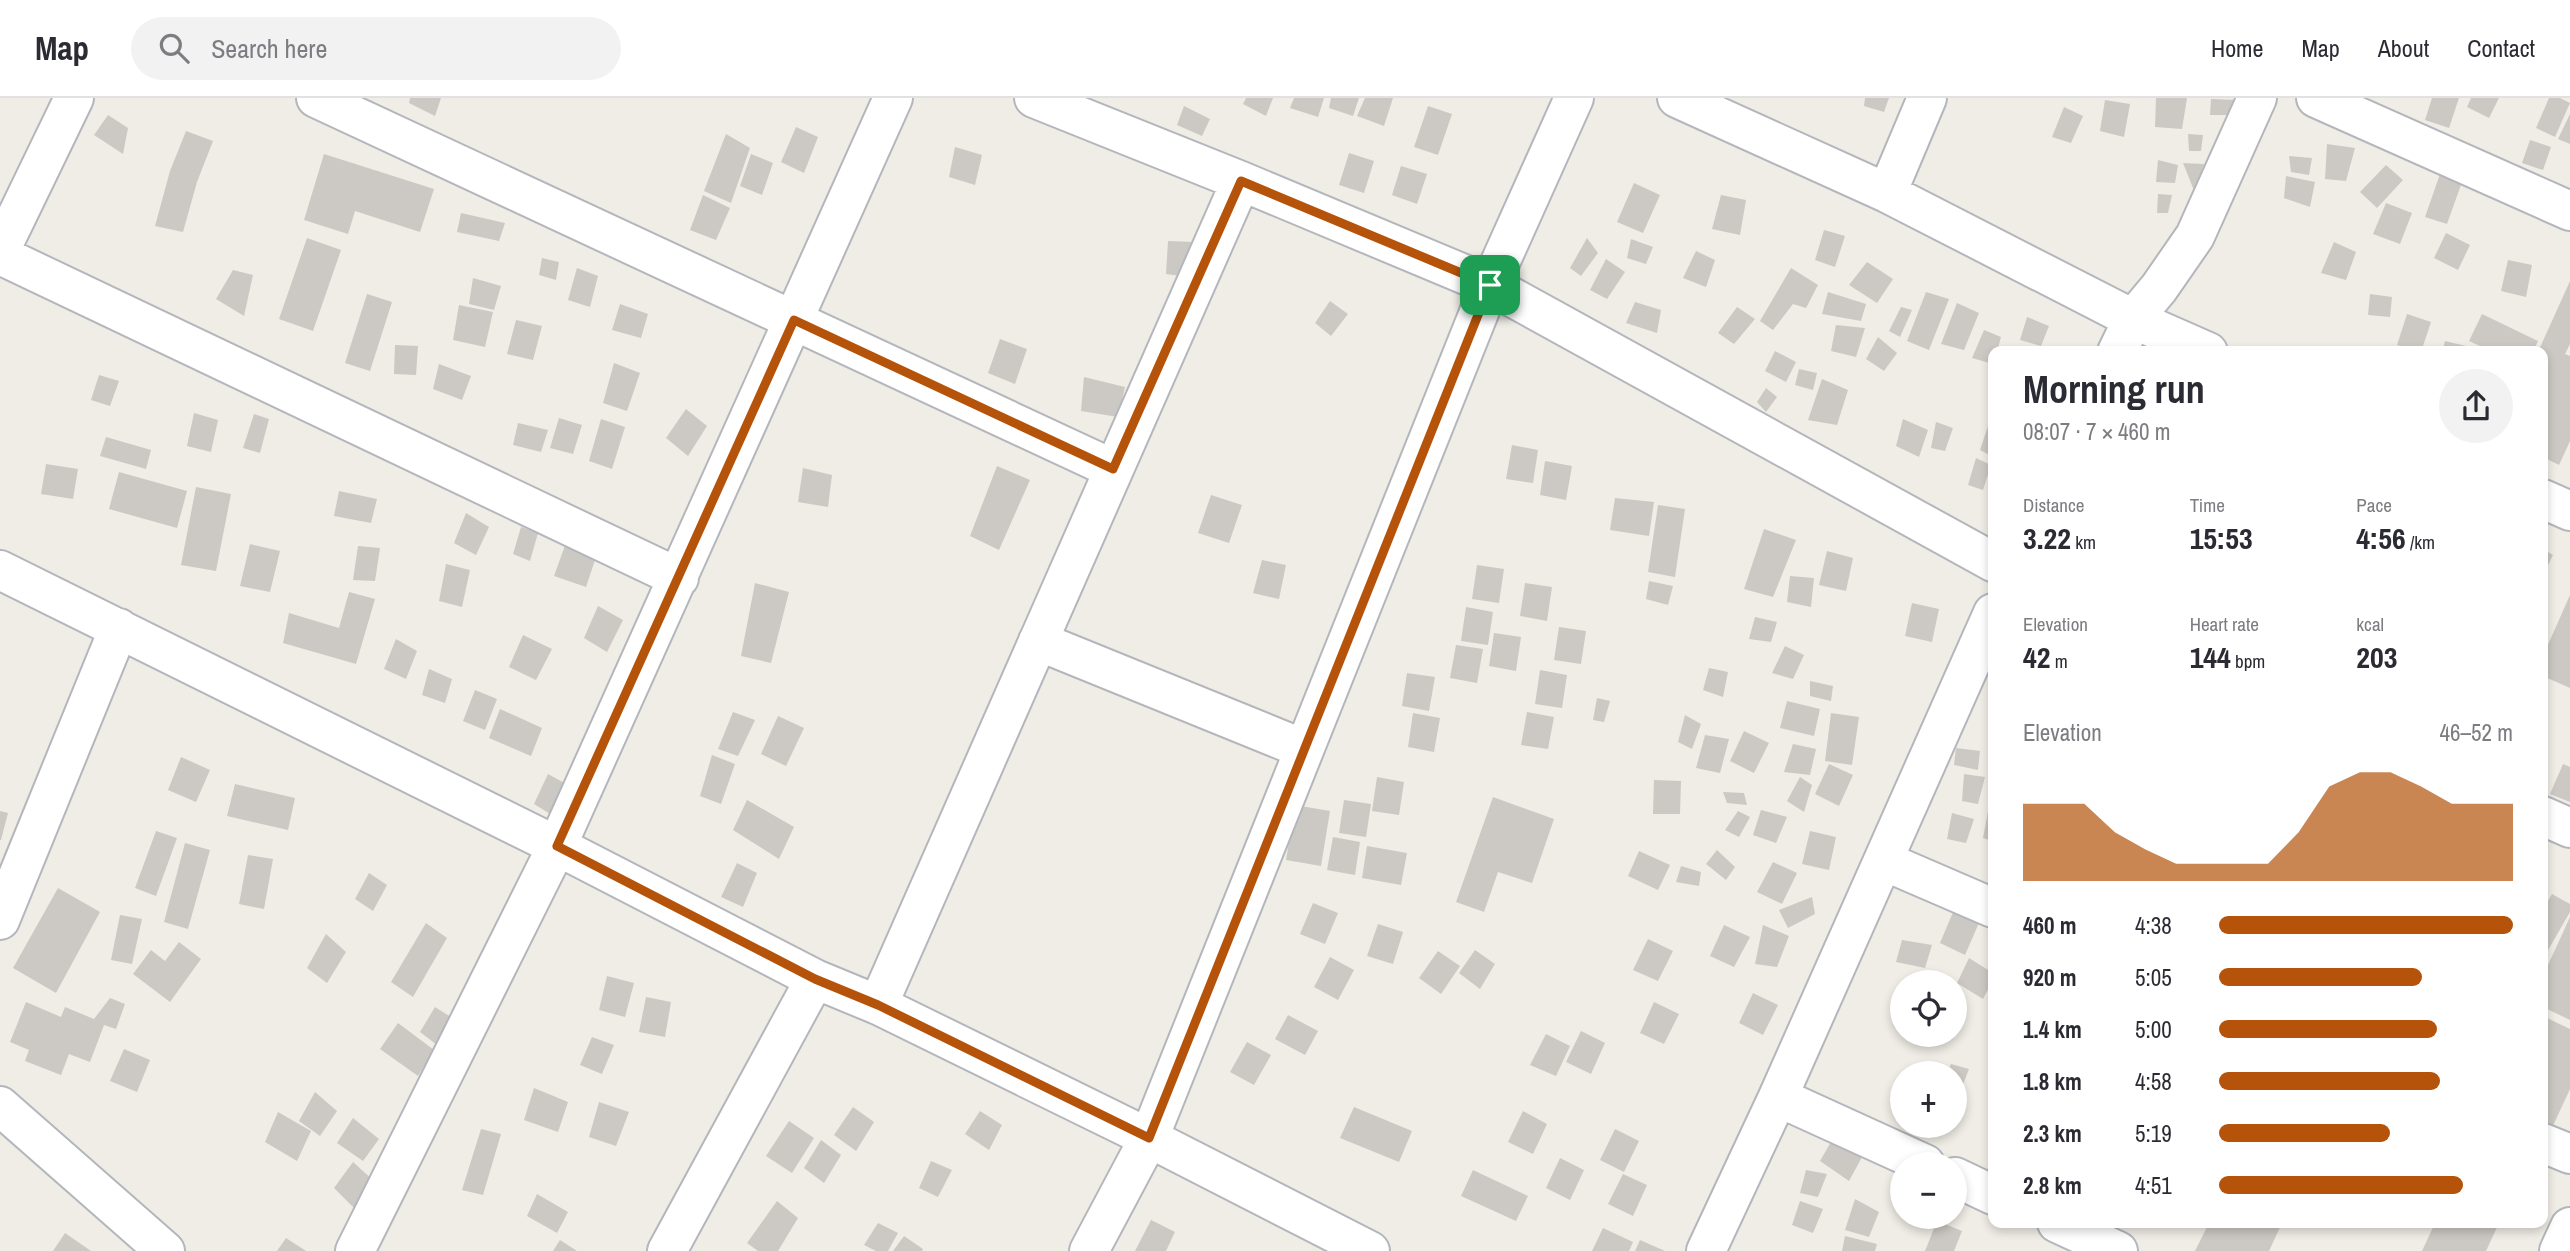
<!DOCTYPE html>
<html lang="en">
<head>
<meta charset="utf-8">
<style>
  body { margin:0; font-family:"Archivo Narrow",sans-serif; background:#f2f2f3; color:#2b2b33; height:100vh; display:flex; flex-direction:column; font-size:26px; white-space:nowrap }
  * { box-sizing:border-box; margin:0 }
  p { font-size:23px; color:#7c7c81 }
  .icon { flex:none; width:38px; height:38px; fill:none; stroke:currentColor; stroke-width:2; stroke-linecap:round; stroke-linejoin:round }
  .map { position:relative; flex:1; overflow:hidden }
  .side { position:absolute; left:1988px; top:248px; width:560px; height:882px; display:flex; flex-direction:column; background:#fff; border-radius:14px; box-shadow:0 4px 10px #0003 }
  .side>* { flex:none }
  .buttons { position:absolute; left:1890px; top:872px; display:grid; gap:14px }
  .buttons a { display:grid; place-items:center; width:77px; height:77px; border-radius:50%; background:#fff; box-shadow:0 4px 10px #0003; font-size:35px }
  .pin { position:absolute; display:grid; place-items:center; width:60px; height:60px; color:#fff; margin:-30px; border-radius:14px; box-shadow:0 4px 10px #0006 }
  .round { display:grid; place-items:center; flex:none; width:74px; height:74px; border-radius:37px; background:#f2f2f3 }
  .overview { display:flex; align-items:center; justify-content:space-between; height:119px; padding:0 35px }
  h1 { font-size:38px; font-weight:800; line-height:52px }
  .metrics { display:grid; grid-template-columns:repeat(3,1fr); gap:10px; height:119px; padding:7px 35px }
  .metrics div { display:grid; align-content:center }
  .metrics b { font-size:30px; font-weight:800 }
  .metrics small { font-size:19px; font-weight:400 }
  .metrics p { font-size:19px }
  .chart { height:196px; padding:14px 35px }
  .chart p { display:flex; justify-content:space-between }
  .chart svg { width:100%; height:126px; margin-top:7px; fill:#b45309; opacity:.7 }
  ul { padding:0 35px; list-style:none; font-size:23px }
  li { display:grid; grid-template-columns:112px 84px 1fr; align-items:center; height:52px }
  li i { height:18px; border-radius:9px; background:#b45309 }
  header { display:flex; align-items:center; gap:42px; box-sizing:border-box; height:98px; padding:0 35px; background:#fff; border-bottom:2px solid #e1e1e2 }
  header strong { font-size:33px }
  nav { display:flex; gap:38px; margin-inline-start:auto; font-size:24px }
  .search { width:490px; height:63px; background:#f2f2f3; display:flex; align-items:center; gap:18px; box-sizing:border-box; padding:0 24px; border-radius:38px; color:#7c7c81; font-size:26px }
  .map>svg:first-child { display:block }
</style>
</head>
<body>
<header>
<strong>Map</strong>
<div class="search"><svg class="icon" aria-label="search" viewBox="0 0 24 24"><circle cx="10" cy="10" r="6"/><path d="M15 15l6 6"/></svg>Search here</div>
<nav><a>Home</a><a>Map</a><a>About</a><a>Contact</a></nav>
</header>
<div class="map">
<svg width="2570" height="1153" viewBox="0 0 2570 1153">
  <rect width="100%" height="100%" fill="#f0ede6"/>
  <path fill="#ccc8c3" d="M410,0H441L435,18L409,5Z
    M1246,0H1273L1266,18L1243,6Z
    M1294,0H1324L1318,19L1290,10Z
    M1331,0H1359L1353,18L1329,10Z
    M1365,0H1393L1384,28L1357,18Z
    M1865,0H1889L1884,14L1864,8Z
    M2156,0H2187L2182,31L2155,29Z
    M2432,0H2459L2449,30L2425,22Z
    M2471,0H2499L2489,20L2467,9Z
    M2549,0H2560L2570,5L2555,39L2536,30Z
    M2211,1L2237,2L2236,17H2210Z
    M2105,2L2130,6L2124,39L2100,33Z
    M1184,8L1210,21L1202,38L1177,27Z
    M1428,8L1452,16L1438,57L1414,49Z
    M2064,9L2083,18L2071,45L2052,39Z
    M2570,16V46L2558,41Z
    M108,17L128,30L123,56L94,37Z
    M796,29L818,39L804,75L781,64Z
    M186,33L213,43L197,84L183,134L155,128L170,73Z
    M726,36L750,50L731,105L704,93Z
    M2188,36L2203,37L2201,53H2189Z
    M2530,42L2551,49L2543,72L2522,65Z
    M2327,46L2355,50L2346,83L2325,81Z
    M955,49L982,57L975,87L949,79Z
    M1349,55L1374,63L1364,95L1339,87Z
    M324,56L434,91L420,134L355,113L348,136L304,122Z
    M751,56L773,65L762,97L740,88Z
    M2289,58L2312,60L2309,77L2291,74Z
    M2158,62L2178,67L2175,85L2156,84Z
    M2183,65L2204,66L2195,95Z
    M2386,67L2403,82L2377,110L2360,94Z
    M1401,68L1427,76L1417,106L1392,97Z
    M2440,76L2462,84L2447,126L2425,119Z
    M2286,78L2315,84L2310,109L2284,100Z
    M1634,85L1660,97L1643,135L1617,124Z
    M2158,96L2172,97L2168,115H2157Z
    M703,97L730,110L716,142L690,132Z
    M1721,97L1746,102L1740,137L1712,131Z
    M2386,105L2412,115L2400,146L2373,136Z
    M461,115L505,125L499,143L457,134Z
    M1824,132L1845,138L1835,169L1815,162Z
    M2446,135L2470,147L2458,172L2434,160Z
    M307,140L341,152L313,233L279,221Z
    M1587,140L1598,155L1581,178L1570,170Z
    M1631,141L1653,149L1646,166L1627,160Z
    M1168,143L1194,144L1188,179L1166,176Z
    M2334,144L2356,154L2346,182L2321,175Z
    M1696,153L1715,162L1706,189L1683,180Z
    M542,160L559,164L556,182L539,177Z
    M1606,161L1625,174L1607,201L1590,192Z
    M2508,162L2532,167L2526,199L2501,193Z
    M1867,164L1893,181L1877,205L1849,187Z
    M577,170L598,178L590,209L568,202Z
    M1791,170L1818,187L1806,210L1793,206L1773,232L1760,223Z
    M233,172L253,177L244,218L216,201Z
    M473,180L501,188L494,212L469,206Z
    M2570,183V246L2565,256L2570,258V343L2559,367L2543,359V254H2538Z
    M1828,194L1866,206L1861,223L1822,216Z
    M1926,194L1949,201L1929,252L1907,243Z
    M367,196L392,204L370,273L345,265Z
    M2370,196L2392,199L2390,219L2368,217Z
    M1330,203L1348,216L1331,238L1315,225Z
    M1635,204L1661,212L1657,235L1626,225Z
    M1957,205L1979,215L1964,252L1941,246Z
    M620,206L648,216L641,240L612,232Z
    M459,207L493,214L485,249L453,242Z
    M1737,209L1755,221L1734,246L1718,235Z
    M1901,209L1912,212L1900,239L1889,233Z
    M2407,216L2431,224L2421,254L2397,247Z
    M2482,216L2538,243L2533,254H2493L2469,243Z
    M2027,219L2049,228L2041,248L2020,242Z
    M516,222L542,228L533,262L507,256Z
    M1836,227L1865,230L1856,259L1831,253Z
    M1984,232L2001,239L1997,254H1993V266L1972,260Z
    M1878,239L1897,255L1884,273L1866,261Z
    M1000,241L1027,251L1015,286L988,275Z
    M2445,243L2466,248L2465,254H2442Z
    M395,247L418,248L416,277L394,276Z
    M1775,253L1796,264L1786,284L1765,273Z
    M614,265L640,275L627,313L603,305Z
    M439,266L471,278L462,302L433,291Z
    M1799,271L1817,275L1813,292L1795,287Z
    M99,277L119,283L110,308L91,302Z
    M1084,279L1125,289L1118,319L1081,313Z
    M1822,281L1848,292L1837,327L1808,322Z
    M1766,290L1777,299L1766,314L1757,304Z
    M686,311L707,328L688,358L666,340Z
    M194,315L218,322L211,354L187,348Z
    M254,316L269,321L260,355L243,350Z
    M559,320L582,327L573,356L550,350Z
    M601,321L625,329L612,371L589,363Z
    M1903,321L1928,332L1919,359L1896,348Z
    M1936,324L1953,330L1945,353L1931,350Z
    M518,325L548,332L541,354L513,347Z
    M1988,328L1993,330V359L1980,352Z
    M106,339L151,352L146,371L100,358Z
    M1512,347L1538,352L1533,385L1506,381Z
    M1976,360L1991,367L1983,392L1968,387Z
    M1545,363L1572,368L1566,402L1540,397Z
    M46,366L78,371L73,401L41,396Z
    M997,368L1030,382L999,452L970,438Z
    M803,370L832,377L828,409L798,404Z
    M119,374L187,393L177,430L109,411Z
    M196,389L231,396L216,473L181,467Z
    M339,393L377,401L371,425L334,418Z
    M1211,397L1242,407L1229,445L1198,435Z
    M1615,400L1654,404L1649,438L1610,432Z
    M1658,407L1685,411L1675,479L1648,474Z
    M466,415L489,429L476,457L454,445Z
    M521,429L538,435L530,463L513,456Z
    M1764,431L1796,442L1773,499L1744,491Z
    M567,442L598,453L586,489L554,478Z
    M250,446L280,453L270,494L240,488Z
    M358,448L380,450L375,483L353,482Z
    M2543,451L2553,457L2543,477Z
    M1827,453L1853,460L1846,493L1819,487Z
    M1262,462L1286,467L1279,501L1253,495Z
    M446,466L470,472L462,509L439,503Z
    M1477,467L1504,471L1499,505L1472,501Z
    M1790,478L1814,480L1811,509L1787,504Z
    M1649,483L1673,488L1668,507L1646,501Z
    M755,485L789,494L771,565L741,558Z
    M1525,485L1552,489L1547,523L1520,518Z
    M349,494L375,501L356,566L283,545L289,515L339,530Z
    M2570,497V590L2543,578V558Z
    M1912,505L1939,511L1932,544L1905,538Z
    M598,508L623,522L607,554L584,540Z
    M1466,509L1493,514L1488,547L1461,543Z
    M1755,519L1777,524L1771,544L1749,541Z
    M1559,529L1586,533L1581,566L1554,562Z
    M1494,535L1521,539L1516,573L1489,568Z
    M523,537L552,551L536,582L509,569Z
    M396,541L417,553L406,581L384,571Z
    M1456,547L1483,551L1477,585L1450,580Z
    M1785,548L1804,557L1793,581L1772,575Z
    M1709,570L1728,574L1723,599L1703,592Z
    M429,571L452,581L445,605L422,597Z
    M1540,572L1567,577L1562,610L1535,606Z
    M1407,575L1435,579L1429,613L1402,608Z
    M1810,583L1833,588L1831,603L1810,598Z
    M475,592L497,601L485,632L463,623Z
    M1597,600L1610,603L1604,624L1593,622Z
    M1787,603L1820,611L1814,638L1780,630Z
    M500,611L542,630L531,658L489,640Z
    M733,614L755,622L738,658L718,651Z
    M1527,614L1554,619L1548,651L1521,647Z
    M1413,615L1440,620L1434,654L1408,649Z
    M1831,615L1859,619L1852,667L1825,663Z
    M1685,617L1701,626L1692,651L1678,644Z
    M778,618L804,630L786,668L761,656Z
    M1744,633L1769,645L1754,675L1730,663Z
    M1705,637L1729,641L1720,675L1696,670Z
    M1793,646L1816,651L1810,677L1784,674Z
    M1956,650L1980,653L1978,672L1954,667Z
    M712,657L735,666L721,706L700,698Z
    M181,659L210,672L196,704L168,692Z
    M1829,666L1853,677L1839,708L1815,696Z
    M2563,666L2570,669V704L2550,696Z
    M548,676L570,688L555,719L534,706Z
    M1964,676L1985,679L1978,706L1962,703Z
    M1377,679L1404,684L1399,717L1372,713Z
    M1800,679L1812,687L1804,714L1787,703Z
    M1654,682L1681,683L1680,716H1653Z
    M235,686L295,700L288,732L227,718Z
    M1723,694L1744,695L1747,707L1727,705Z
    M1493,699L1554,721L1532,785L1498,774L1484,814L1456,804Z
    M747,702L794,729L779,761L733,732Z
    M1344,702L1371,706L1366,739L1339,735Z
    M1295,707L1330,713L1321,768L1286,762Z
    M1989,708L1993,709V743L1983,740Z
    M1761,712L1787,719L1776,745L1753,737Z
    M0,713L8,715L1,742H0Z
    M1738,713L1750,719L1739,739L1725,732Z
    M1952,715L1974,721L1966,745L1947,741Z
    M156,733L177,740L156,798L135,790Z
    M1810,733L1836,739L1829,772L1802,766Z
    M1333,739L1360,744L1355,777L1327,772Z
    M185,745L210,752L188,831L164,824Z
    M1367,748L1407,755L1401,787L1362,780Z
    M1717,752L1735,769L1726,782L1706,766Z
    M1639,753L1670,767L1658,792L1628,778Z
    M248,757L273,761L264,811L239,806Z
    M1773,764L1797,775L1782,806L1757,794Z
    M737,765L757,775L743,809L721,799Z
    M1681,768L1701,774L1699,788L1676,784Z
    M369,775L387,787L373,813L355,801Z
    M58,790L100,814L56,895L13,870Z
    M2552,796L2570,806V814L2543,861V812Z
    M1812,799L1815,816L1788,830L1779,812Z
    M1313,805L1338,815L1325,846L1300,836Z
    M1956,807L1982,818L1965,857L1940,845Z
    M120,817L142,821L132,866L111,862Z
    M2570,819V922L2543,909V878Z
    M426,825L447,840L413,899L391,884Z
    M1378,826L1403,834L1393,866L1367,858Z
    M1724,827L1750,839L1734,869L1710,858Z
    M1763,827L1789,838L1777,869L1755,866Z
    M326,836L346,854L327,885L307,870Z
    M1648,841L1673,853L1658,883L1633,872Z
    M1902,842L1932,847L1925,870L1896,864Z
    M179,844L201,861L170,904L133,876L151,852L165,863Z
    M1475,852L1495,866L1480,891L1459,875Z
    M1438,853L1460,868L1441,896L1419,880Z
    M1330,859L1354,872L1338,902L1314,889Z
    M1969,860L1993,875V882L1983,901L1957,885Z
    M607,878L634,885L625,919L599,912Z
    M1753,895L1778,907L1763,937L1739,925Z
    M646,899L671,904L665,939L639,934Z
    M110,900L125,906L116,931L104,927L90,964L69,956L61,977L25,963L29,952L10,944L26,904L61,919L65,909L94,921Z
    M1654,904L1679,916L1664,946L1640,935Z
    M435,909L454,921L437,947L420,934Z
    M1288,917L1318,933L1305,957L1275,941Z
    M2543,918L2570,931V991L2551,1032L2543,1028Z
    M398,925L434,952L418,978L380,951Z
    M1581,933L1605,945L1591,976L1566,964Z
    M1546,936L1570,948L1556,978L1530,967Z
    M592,939L614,947L602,976L580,967Z
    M1247,944L1271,957L1254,987L1230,974Z
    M124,951L150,962L137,994L110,983Z
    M1951,966L1969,971L1960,994L1955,993V975H1947Z
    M534,990L568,1004L558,1034L524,1022Z
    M315,994L337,1013L320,1038L299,1023Z
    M599,1004L629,1014L616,1048L589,1039Z
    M853,1009L874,1024L856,1053L834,1037Z
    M1354,1009L1412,1033L1399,1064L1340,1040Z
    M980,1013L1002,1027L989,1052L965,1036Z
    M1523,1013L1547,1026L1533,1056L1508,1044Z
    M278,1014L311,1033L297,1063L265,1044Z
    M353,1020L379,1041L363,1063L337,1045Z
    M789,1023L814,1040L792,1075L766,1058Z
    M481,1031L501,1036L483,1097L462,1092Z
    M1615,1031L1639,1043L1624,1074L1600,1062Z
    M821,1042L841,1057L824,1085L804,1070Z
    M1832,1042L1862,1059L1849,1083L1820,1063Z
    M1560,1060L1584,1072L1570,1102L1546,1090Z
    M931,1063L952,1072L938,1099L919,1090Z
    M353,1064L374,1083L354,1110L334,1090Z
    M1473,1072L1528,1098L1516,1123L1461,1098Z
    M1806,1072L1827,1076L1818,1099L1800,1095Z
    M1623,1076L1647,1087L1633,1118L1608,1106Z
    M537,1096L568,1114L557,1135L527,1118Z
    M1855,1101L1879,1114L1869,1139L1845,1132Z
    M777,1103L798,1120L778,1153H758L747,1145Z
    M1800,1103L1823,1111L1813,1135L1792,1127Z
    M1151,1122L1175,1134L1166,1153H1135Z
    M1937,1123L1962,1133L1954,1153H1925Z
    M878,1125L898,1135L888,1153H876L864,1147Z
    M2209,1125H2282L2269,1153H2195Z
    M2435,1125H2499L2486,1153H2422Z
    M1603,1130L1633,1144L1629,1153H1592Z
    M65,1135L91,1153H53Z
    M904,1138L923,1151L922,1153H893Z
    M1845,1138L1877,1146L1875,1153H1842Z
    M286,1140L306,1153H277Z
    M560,1142L577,1153H553Z
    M1640,1142L1665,1153H1635Z"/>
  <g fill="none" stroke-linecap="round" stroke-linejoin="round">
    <g stroke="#b3b7bb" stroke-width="42">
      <path id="minor" d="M316,0L1113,371
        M1034,0L1241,83L1490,187L1993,464
        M1677,0L1887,95L2133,221L2208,254
        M2316,0L2570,113
        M1887,95L1927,0
        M0,153L74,0
        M0,157L679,480
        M2117,254L2133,221L2159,190L2195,138L2257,0
        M2543,401L2570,413
        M0,472L557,748L815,881L878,907L1149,1040L1370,1153
        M1038,543L1304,651
        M2543,718L2570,730
        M1884,763L1993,810
        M0,822L119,530
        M878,907L1241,83
        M1778,999L1925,1066
        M0,1008L165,1153
        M2543,1045L2570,1056
        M1955,1079L1993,1097
        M2057,1125L2118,1153
        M355,1153L557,748L893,0
        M667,1153L815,881
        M1089,1153L1149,1040L1490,187L1574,0
        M1706,1153L1778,999L1993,515
        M2559,1153L2570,1129"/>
    </g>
    <use href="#minor" stroke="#fff" stroke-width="38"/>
  </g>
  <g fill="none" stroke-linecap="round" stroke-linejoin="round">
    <g stroke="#fff" stroke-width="14">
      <path id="route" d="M1241,83L1490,187L1149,1040L878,907L815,881L557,748L794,222L1113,371Z"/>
    </g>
    <use href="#route" stroke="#b45309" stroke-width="9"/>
  </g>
</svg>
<div class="buttons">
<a><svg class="icon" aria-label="locate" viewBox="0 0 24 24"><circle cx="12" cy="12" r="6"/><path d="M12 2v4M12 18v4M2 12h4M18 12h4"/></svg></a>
<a>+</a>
<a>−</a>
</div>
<div class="pin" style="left:1490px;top:187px;background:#1e9e55"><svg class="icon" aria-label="arrive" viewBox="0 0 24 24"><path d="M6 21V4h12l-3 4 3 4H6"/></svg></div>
<section class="side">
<div class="overview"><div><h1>Morning run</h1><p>08:07 · 7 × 460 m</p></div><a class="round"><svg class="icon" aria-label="share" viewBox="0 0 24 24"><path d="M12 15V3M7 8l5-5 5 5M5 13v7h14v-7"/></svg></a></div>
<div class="metrics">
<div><p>Distance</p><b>3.22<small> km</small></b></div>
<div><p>Time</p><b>15:53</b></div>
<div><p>Pace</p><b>4:56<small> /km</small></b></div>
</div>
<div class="metrics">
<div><p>Elevation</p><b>42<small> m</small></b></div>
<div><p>Heart rate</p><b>144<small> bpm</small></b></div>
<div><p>kcal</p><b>203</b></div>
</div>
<div class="chart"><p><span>Elevation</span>46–52 m</p>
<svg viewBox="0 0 160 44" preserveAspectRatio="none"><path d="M0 44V17L10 17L20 17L30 27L40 33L50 38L60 38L70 38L80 38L90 27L100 11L110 6L120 6L130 11L140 17L150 17L160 17V44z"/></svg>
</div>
<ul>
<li><b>460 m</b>4:38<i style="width:100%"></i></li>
<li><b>920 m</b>5:05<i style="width:69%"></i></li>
<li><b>1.4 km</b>5:00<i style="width:74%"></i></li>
<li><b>1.8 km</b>4:58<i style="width:75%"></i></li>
<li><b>2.3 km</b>5:19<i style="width:58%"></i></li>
<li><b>2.8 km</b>4:51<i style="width:83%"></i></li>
</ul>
</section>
</div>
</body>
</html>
